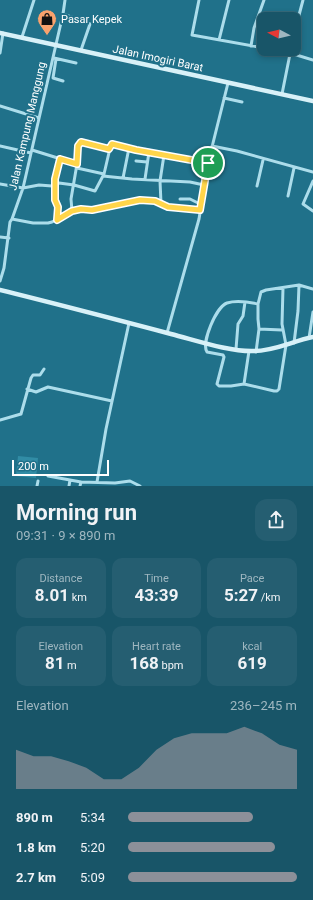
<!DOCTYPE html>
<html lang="en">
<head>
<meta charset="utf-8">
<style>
  body { margin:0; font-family:Roboto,sans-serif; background:#255e71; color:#f1f3f6; height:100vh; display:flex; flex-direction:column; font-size:15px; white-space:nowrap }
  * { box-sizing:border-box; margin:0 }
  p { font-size:13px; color:#9fb7c0 }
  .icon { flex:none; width:22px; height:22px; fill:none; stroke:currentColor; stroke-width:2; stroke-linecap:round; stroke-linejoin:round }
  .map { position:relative; height:486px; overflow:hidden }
  .side { display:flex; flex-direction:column; background:#185568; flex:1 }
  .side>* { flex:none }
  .needle { width:26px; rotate:277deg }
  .controls { position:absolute; left:257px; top:12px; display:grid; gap:8px }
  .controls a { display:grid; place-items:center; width:44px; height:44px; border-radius:8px; background:#185568; box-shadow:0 2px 6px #0003,0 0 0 1px #366b7c; font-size:20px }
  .scale { position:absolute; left:12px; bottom:10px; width:97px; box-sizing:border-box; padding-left:4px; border:2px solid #fff; border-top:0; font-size:11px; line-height:14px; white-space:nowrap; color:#fff; -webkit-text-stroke:3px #20718a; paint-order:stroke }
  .pin { position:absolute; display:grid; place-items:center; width:34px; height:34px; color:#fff; margin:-17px; border:2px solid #fff; border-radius:50%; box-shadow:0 1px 4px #0007 }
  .round { display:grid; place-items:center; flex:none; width:42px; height:42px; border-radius:12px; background:#255e71 }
  .headline { display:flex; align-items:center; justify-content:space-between; height:68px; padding:0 16px }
  h1 { font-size:22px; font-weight:700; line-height:30px }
  .metrics { display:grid; grid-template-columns:repeat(3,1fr); gap:6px; height:68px; padding:4px 16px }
  .metrics div { display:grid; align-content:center; border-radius:10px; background:#255e71; text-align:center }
  .metrics b { font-size:17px; font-weight:700 }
  .metrics small { font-size:11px; font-weight:400 }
  .metrics p { font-size:11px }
  .chart { height:112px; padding:8px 16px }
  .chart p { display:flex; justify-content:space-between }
  .chart svg { width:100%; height:72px; margin-top:4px; fill:#8c9099; opacity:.7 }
  ul { padding:0 16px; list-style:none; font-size:13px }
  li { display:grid; grid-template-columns:64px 48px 1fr; align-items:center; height:30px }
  li i { height:10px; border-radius:5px; background:#8c9099 }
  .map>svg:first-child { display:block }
</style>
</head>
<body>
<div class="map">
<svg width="313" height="486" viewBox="0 0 313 486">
  <rect width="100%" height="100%" fill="#20718a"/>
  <path fill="#318ca5" d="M18,456L38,458L36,478L16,476Z"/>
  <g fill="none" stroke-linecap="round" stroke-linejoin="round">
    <path stroke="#acddeb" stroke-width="3" d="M199,0L192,35L264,48
      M63,14L90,24L81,50
      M294,34L303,0
      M22,37L34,0
      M219,40L229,0
      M251,46L254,28L264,0
      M268,49L290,53L313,60
      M0,53L3,33
      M54,58L76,63
      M56,59L53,78L63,81
      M282,94L291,49
      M224,98L242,102
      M0,106L39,118
      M0,146L31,153
      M212,146L237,151L313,172
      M32,150L77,164L78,145L81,141L109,149
      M136,161L147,162
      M77,168L104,174
      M103,176L132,179L190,182L204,185
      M123,178L129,148
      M145,179L149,152
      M313,181L303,204L313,211
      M0,184L23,188L39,185L52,186L59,183L74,185L95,191L104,174L111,144L136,150L208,163
      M257,186L263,160
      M288,196L294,168
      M180,199H190L202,205
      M161,203L160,181L164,155
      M72,211L71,199L77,164
      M12,219L33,223H48L52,222L72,211L81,209L91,210L140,200L155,201L169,207L201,210
      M57,220L58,207L55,201V179L60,159
      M0,237L9,238
      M0,281L4,268L10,222L12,219L23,188L63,14L65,0
      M258,304C249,302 236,300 227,303C216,307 201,343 207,352L223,355L224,357L217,384L219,386H231L244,384L274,391H277L279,389L286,345L282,324L283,288
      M259,329L282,330
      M167,333L199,219L208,163L228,83
      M309,338L313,312
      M294,343L298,311L299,285
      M236,349L238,324L243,316L245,302
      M256,352L259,329L258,319V304L261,292L266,290L299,285L313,289
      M244,384L249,351
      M27,389L36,392L48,387L112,401
      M0,420L21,414L31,378L33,375H40L44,369
      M48,476L81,482
      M97,482L106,429L129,323
      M37,486L38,481
      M69,486L70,480
      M80,486L81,482L115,483L130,481L140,486"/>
    <path stroke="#d8f1f8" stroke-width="4.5" d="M0,33L313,101
      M0,290C57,304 114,319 171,334C195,340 230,352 254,351C274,351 293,341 313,337"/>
  </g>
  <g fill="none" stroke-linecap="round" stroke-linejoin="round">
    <g stroke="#fff" stroke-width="8">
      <path id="route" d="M81,142L109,149L112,144L136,150L208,163L200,210L168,207L155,201L140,200L92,210L81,209L72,211L57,220L58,207L55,200V179L60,159L77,164L78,146Z"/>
    </g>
    <use href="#route" stroke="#ffd54a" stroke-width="5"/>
  </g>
  <defs>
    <g id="shop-pin" transform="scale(1)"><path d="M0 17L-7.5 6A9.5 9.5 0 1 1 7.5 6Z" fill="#f8a26d" stroke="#20718a"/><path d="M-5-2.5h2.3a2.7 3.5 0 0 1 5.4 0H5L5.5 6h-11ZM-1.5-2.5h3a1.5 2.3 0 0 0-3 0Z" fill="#111"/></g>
  </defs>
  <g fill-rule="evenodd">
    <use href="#shop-pin" x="47" y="19"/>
  </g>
  <g text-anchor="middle" stroke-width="4" stroke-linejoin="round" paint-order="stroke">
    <g font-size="11" fill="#fff" stroke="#20718a" text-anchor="start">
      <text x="61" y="23">Pasar Kepek</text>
    </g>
    <g font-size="11" fill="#fff" stroke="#20718a">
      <text transform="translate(158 58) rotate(12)" y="4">Jalan Imogiri Barat</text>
      <text transform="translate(27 126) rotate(-77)" y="4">Jalan Kampung Manggung</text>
    </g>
  </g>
</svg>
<div class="controls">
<a><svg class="needle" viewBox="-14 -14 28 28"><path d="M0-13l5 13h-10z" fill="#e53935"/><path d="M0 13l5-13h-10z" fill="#9fb7c0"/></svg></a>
</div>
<div class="scale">200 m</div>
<div class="pin" style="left:208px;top:163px;background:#1e9e55"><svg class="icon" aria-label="arrive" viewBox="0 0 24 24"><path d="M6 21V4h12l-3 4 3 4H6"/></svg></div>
</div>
<section class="side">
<div class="headline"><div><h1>Morning run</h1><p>09:31 · 9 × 890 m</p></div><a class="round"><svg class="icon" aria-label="share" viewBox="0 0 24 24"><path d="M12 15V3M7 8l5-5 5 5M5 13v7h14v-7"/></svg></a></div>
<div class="metrics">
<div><p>Distance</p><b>8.01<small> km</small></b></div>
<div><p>Time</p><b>43:39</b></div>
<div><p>Pace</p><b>5:27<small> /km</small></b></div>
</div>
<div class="metrics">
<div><p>Elevation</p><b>81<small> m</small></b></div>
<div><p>Heart rate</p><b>168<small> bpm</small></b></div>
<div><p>kcal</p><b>619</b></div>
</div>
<div class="chart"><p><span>Elevation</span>236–245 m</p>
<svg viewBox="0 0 160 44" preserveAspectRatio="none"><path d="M0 44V20L10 24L20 24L30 27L40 31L50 38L60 38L70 31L80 20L90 13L100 10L110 10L120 10L130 6L140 10L150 17L160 20V44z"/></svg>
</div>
<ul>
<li><b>890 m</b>5:34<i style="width:74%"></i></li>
<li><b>1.8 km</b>5:20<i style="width:87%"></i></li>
<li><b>2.7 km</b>5:09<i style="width:100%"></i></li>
</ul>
</section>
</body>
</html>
